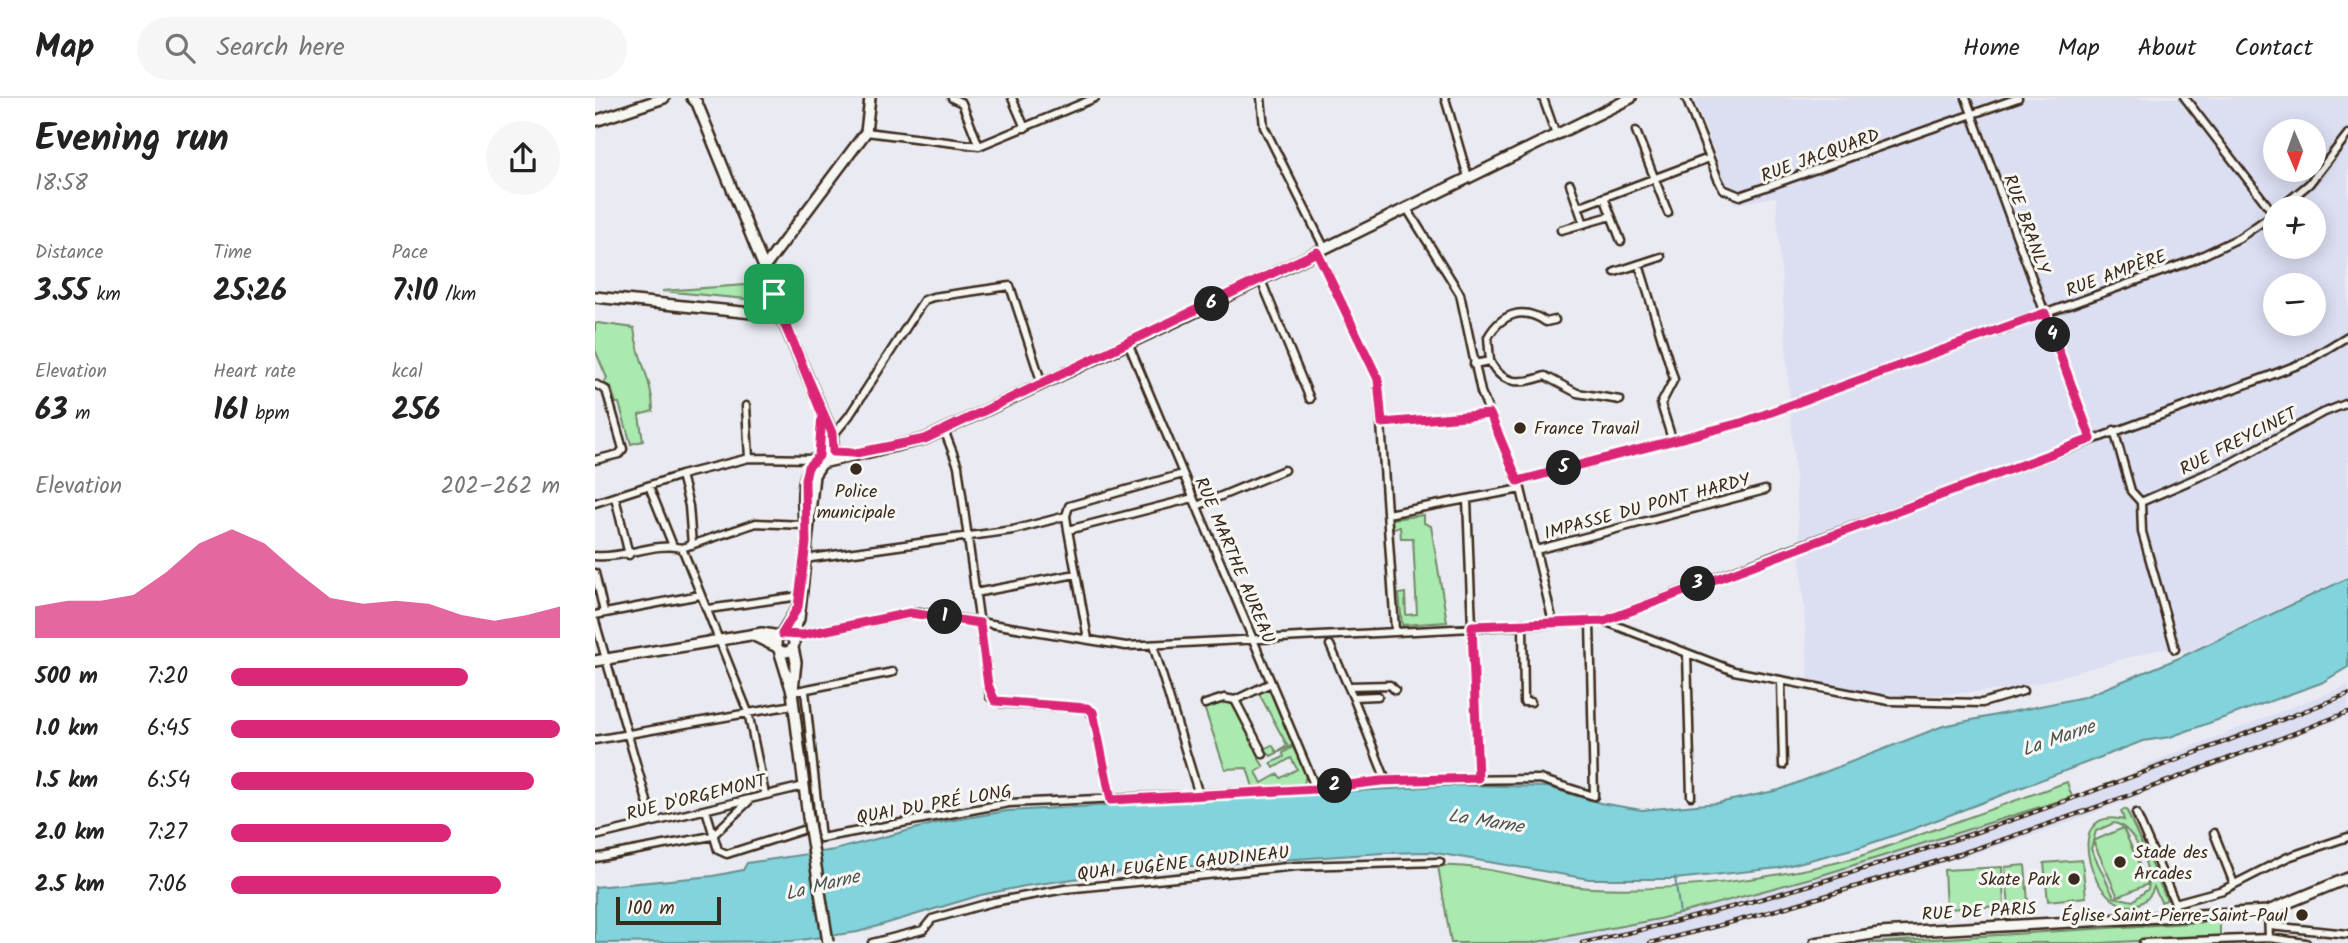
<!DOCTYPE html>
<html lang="en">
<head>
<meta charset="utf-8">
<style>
  body { margin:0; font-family:Kalam,sans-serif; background:#f6f6f6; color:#222; height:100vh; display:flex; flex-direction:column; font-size:26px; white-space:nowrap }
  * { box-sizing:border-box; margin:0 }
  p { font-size:23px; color:#767676 }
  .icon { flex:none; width:38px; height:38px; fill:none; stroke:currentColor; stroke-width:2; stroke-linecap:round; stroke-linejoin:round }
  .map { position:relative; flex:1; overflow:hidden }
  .side { display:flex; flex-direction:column; background:#fff; width:595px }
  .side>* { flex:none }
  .needle { width:46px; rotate:178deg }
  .controls { position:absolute; left:1668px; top:21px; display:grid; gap:14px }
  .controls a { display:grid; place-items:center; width:63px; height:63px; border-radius:50%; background:#fff; box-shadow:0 4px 18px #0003; font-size:35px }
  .scale { position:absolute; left:21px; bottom:18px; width:105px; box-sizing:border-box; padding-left:7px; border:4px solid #3b2a1e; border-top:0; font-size:19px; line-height:24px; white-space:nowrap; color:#3b2a1e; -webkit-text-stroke:5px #f6f6f2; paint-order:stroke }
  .pin { position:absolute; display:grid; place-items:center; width:60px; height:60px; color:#fff; margin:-30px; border-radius:14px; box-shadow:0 4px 10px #0006 }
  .km { position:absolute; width:35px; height:35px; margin:-18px; border-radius:50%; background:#222; color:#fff; font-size:19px; line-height:35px; text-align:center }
  .round { display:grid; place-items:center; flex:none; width:74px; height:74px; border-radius:37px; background:#f6f6f6 }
  .summary { display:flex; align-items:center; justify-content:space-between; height:119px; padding:0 35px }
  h1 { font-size:38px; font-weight:800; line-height:52px }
  .metrics { display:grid; grid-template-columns:repeat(3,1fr); gap:10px; height:119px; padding:7px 35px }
  .metrics div { display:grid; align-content:center }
  .metrics b { font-size:30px; font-weight:800 }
  .metrics small { font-size:19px; font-weight:400 }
  .metrics p { font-size:19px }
  .chart { height:196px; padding:14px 35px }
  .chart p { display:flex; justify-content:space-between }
  .chart svg { width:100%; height:126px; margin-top:7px; fill:#db2777; opacity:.7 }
  ul { padding:0 35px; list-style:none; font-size:23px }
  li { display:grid; grid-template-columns:112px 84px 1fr; align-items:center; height:52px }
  li i { height:18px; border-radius:9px; background:#db2777 }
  header { display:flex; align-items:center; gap:42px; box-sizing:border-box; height:98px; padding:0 35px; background:#fff; border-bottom:2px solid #e0e0e0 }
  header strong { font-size:33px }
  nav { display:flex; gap:38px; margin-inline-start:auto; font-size:24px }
  .search { width:490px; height:63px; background:#f6f6f6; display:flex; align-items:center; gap:18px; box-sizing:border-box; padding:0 24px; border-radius:38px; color:#767676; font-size:26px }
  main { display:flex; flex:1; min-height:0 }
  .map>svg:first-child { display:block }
</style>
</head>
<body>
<header>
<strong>Map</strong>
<div class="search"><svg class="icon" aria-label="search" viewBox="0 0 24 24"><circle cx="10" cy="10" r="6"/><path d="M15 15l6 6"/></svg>Search here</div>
<nav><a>Home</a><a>Map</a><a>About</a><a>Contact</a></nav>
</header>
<main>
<section class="side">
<div class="summary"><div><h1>Evening run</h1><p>18:58</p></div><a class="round"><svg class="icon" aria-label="share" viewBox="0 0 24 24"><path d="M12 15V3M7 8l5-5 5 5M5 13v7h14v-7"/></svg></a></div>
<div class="metrics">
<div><p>Distance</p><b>3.55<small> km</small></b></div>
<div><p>Time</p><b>25:26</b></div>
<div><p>Pace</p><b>7:10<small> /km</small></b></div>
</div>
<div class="metrics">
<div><p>Elevation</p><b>63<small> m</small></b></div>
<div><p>Heart rate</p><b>161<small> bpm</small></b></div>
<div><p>kcal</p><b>256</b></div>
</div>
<div class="chart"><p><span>Elevation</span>202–262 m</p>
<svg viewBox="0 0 160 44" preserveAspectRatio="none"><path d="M0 44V33L10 31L20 31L30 29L40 21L50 11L60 6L70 11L80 21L90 30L100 32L110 31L120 32L130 36L140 38L150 36L160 33V44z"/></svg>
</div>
<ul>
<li><b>500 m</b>7:20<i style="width:72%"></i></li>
<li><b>1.0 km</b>6:45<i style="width:100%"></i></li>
<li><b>1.5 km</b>6:54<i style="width:92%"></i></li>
<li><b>2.0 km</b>7:27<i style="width:67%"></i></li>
<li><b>2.5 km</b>7:06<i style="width:82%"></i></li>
</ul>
</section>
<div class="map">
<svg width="1753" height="845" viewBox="0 0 1753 845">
  <rect width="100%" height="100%" fill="#eaebf2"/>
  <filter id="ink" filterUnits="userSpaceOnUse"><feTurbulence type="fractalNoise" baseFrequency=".0143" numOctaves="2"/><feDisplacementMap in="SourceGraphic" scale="14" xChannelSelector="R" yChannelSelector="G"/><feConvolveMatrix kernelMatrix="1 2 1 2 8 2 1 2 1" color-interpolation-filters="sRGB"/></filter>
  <g filter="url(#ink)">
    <path fill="#dcdef2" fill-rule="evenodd" d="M1103,0H1753V478L1594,553L1564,551L1421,591L1309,599L1214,585L1181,99L1139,106L1101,5ZM1680,33H1718V72H1680ZM1680,110H1718V149H1680ZM1680,187H1718V226H1680Z
      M1753,587V618L1446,735L1161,821L1070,845H936L1064,821L1324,748L1548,674L1547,668Z"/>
    <path fill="#aae9b0" stroke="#728a67" stroke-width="2" fill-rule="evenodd" d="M163,172L173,203L67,193L150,187Z
      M3,225L39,230C42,260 58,283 58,313L44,317L48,343L36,346L24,305H21L16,289L9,285L12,280L0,252V226Z
      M829,417V425L836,428L852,524L807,527L804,496L810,495L811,517L822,516L818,440H806L805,429L798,430L797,421Z
      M674,591L698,647L676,658L669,651L677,647L682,654L692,647L663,594Z
      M629,602L637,606L668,658L664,661L669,669L661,674L667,685L683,676L686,680L702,671L696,660L679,670L676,665L689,659L688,655L698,649L711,676L709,687L658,689L652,670L630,671L609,609Z
      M1472,684L1477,699L1227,777L1064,821L936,845H856L843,768C898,766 944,787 996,790C1080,794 1178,781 1260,760Z
      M1531,711L1572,802L1566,804L1559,789C1556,799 1550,804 1541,807C1499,819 1463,705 1529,722L1526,713ZM1519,725C1539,728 1558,772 1553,791L1538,803L1519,799L1496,751L1501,733Z
      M1528,730L1553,786L1523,799L1498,743Z
      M1487,762L1491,799L1453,803L1449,765Z
      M1430,767L1433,805L1414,808L1410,769Z
      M1407,769L1409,808L1351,811L1349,772Z
      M1625,823V838L1507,845H1274Z"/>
    <path fill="#82d3db" stroke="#668f8f" stroke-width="2" d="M1753,480V569L1726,585L1575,639L1548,643L1318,731L1265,749L1184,770L1080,781H994L835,754L788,755L540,772L430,788L386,797L263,834L198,843L0,845V789L118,778L148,772L152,765L239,752L342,725L412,713L865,687L953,689L1005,705L1047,712L1123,705L1184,692L1348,628L1489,599L1584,560Z"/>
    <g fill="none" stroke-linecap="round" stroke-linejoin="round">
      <path stroke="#668f8f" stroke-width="2" d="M1080,779L1085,816"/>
      <g stroke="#3b2a1e" stroke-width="11">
        <path id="street" d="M357,0L367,5L384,48
          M417,0L430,30
          M666,0L669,29L730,151
          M850,0L873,79
          M948,0L961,37
          M1091,0L1123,81L1128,91L1145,98L1423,0
          M1371,0L1496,341
          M1590,0L1679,116
          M1041,33L1073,115
          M271,34L384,48L500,0
          M975,86L989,126
          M1009,99L1026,143
          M811,109L865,196L886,294L926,391L958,524
          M983,109L1114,60
          M1685,110L1714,86L1753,36
          M966,132L1016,118
          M722,154L783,281L800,532
          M1044,166L1079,281L1066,306L1077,341
          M1020,174L1066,159
          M666,182L715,301
          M533,245L721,691
          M895,263L893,239C907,215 928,208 951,224L960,222
          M879,266L895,263C907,288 927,286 950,278L982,295L1025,302
          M0,286L11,292L28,351L24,356L0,362
          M151,308L154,360
          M787,325L895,316
          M349,332L363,368L395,599L406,605L492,610L499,619L516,702
          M1519,332L1536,393L1546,404L1547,434L1580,551
          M236,335H240L254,318L329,202L338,199L415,188L447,286
          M86,377L94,408L97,447
          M923,383L1149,324L1207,303L1596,163L1644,140L1680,115
          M54,388L78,448
          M20,399L34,457
          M872,402L883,680
          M1546,404L1636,365L1725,316L1753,305
          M0,405L86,377L154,360L218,361
          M602,408L689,372
          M792,416L926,391
          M473,432L598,400
          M87,450L153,614L170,696
          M941,452L1170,392
          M0,458C28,461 61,443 87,450L161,425L209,427
          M209,461L418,432L471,418
          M0,475L9,514
          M380,495L481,476
          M113,511L205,498
          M0,517L105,497
          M0,523L58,724
          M1009,523L1139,573L1294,603L1387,605L1428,593
          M928,525L929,604H936
          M197,539L324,514L531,548L1009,523L1185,455L1674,278L1710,264L1753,238
          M493,541L473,432L471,418L474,408L588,376
          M558,547L604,697
          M735,547L753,588
          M1092,556L1096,698
          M1186,582L1188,667
          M210,593L226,740L414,705L721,691L786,683L945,681L999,698L995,523
          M197,594L298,574
          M783,598L758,599L791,682
          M758,599L753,588L795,587L800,592
          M610,606L629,600L640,602
          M0,642L198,607
          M668,656L640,602L676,585
          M111,712L123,752L132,756L217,729
          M1541,715L1580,805
          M1619,735L1639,786
          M0,738L209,688
          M117,738L154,703
          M0,760L117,738
          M1673,813L1674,840
          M1580,818V805L1628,792L1693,759L1753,739
          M1675,828L1753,836
          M277,845L328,832L337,821L398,804L470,791L702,768L845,764
          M1548,845L1674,840L1711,845"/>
      </g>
      <g stroke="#3b2a1e" stroke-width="14">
        <path id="secondary" d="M97,0L102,5L186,211L188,223L237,335L239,361
          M0,23L69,0
          M169,170L271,34L275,0
          M0,199L177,217L188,223
          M229,328L231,348L238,354
          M209,426C207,397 203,358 241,354
          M181 545a9 9 0 1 1 18 0a9 9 0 1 1-18 0Z
          M186,536L203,509
          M159,538L182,549
          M196,538L204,521L219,377L227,365L330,341L594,217L1036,0
          M184,552L197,594L213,719
          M0,563L167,535L184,538
          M198,592L201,564L198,550
          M1220,845L1284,835L1673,813L1753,780"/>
      </g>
      <use href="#street" stroke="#f6f6f2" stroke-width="6"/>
      <use href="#secondary" stroke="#f6f6f2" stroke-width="9"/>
      <g stroke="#3b2a1e" stroke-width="4.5">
        <path id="rail" d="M987,845C1251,789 1503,694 1753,596
          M1055,845C1294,787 1525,704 1753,614"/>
      </g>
      <use href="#rail" stroke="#f6f6f2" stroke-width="2" stroke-dasharray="5" stroke-linecap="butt"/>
      <g stroke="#3b2a1e" stroke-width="14" stroke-linecap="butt">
        <path id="secondary-bridge" d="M213,719L233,844"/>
      </g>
      <use href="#secondary-bridge" stroke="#f6f6f2" stroke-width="9"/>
    </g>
  </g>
  <g fill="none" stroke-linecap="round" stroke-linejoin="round" filter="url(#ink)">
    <g stroke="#fff" stroke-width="14">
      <path id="route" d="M179,196L227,316L224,358L213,369L210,381L211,445L203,509L187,536L208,537L315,515L385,525L393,587L400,603L492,610L498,614L516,702L721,691L786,683L883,680L877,528L1009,523L1496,341L1450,215L1149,324L923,383L895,316L787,325L783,281L722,154L330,341L261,355L238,354L237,335L188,223L177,216L179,196"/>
    </g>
    <use href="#route" stroke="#db2777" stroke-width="9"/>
  </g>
  <g fill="#3b2a1e" stroke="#f6f6f2" stroke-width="2.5">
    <circle cx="925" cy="330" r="7"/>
    <circle cx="261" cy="371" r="7"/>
    <circle cx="1525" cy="764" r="7"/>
    <circle cx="1479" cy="781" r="7"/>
    <circle cx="1707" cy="817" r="7"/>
  </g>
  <g text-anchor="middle" stroke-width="6" stroke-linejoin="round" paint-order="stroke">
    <g font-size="18" fill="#3b2a1e" stroke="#f6f6f2">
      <text transform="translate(1225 57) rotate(-20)" y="6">RUE JACQUARD</text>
      <text transform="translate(1432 126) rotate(70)" y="6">RUE BRANLY</text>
      <text transform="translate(1521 175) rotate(-20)" y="6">RUE AMPÈRE</text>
      <text transform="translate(1643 343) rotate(-27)" y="6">RUE FREYCINET</text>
      <text transform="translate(1052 408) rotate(-15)" y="6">IMPASSE DU PONT HARDY</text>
      <text transform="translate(640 462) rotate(67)" y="6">RUE MARTHE AUREAU</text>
      <text transform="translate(101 699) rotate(-14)" y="6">RUE D'ORGEMONT</text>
      <text transform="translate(339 706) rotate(-10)" y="6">QUAI DU PRÉ LONG</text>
      <text transform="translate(588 765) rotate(-6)" y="6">QUAI EUGÈNE GAUDINEAU</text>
      <text transform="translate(1384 813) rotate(-3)" y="6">RUE DE PARIS</text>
    </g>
    <g font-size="18" fill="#3b2a1e" stroke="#f6f6f2" text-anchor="start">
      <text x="939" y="336">France Travail</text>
      <text x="261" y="399" text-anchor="middle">Police<tspan x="261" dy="21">municipale</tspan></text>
      <text x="1539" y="760">Stade des<tspan x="1539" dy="21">Arcades</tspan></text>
      <text x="1465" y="787" text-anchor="end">Skate Park</text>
      <text x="1693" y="823" text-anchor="end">Église Saint-Pierre-Saint-Paul</text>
    </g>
    <g font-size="19" font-style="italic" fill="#4d544d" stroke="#f6f6f2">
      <text transform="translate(1463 639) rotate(-19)" y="7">La Marne</text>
      <text transform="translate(891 722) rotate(9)" y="7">La Marne</text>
      <text transform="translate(227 786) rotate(-14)" y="7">La Marne</text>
    </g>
  </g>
</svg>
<div class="controls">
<a><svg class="needle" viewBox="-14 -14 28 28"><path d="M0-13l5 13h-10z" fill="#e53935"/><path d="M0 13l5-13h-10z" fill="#767676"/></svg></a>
<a>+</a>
<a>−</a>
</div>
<div class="scale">100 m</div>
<div class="pin" style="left:179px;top:196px;background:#1e9e55"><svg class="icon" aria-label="arrive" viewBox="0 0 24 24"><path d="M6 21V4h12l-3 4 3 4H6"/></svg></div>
<b class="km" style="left:350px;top:519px">1</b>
<b class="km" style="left:740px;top:688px">2</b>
<b class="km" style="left:1103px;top:486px">3</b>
<b class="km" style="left:1458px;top:237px">4</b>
<b class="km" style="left:969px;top:370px">5</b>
<b class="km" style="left:617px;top:206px">6</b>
</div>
</main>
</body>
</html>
